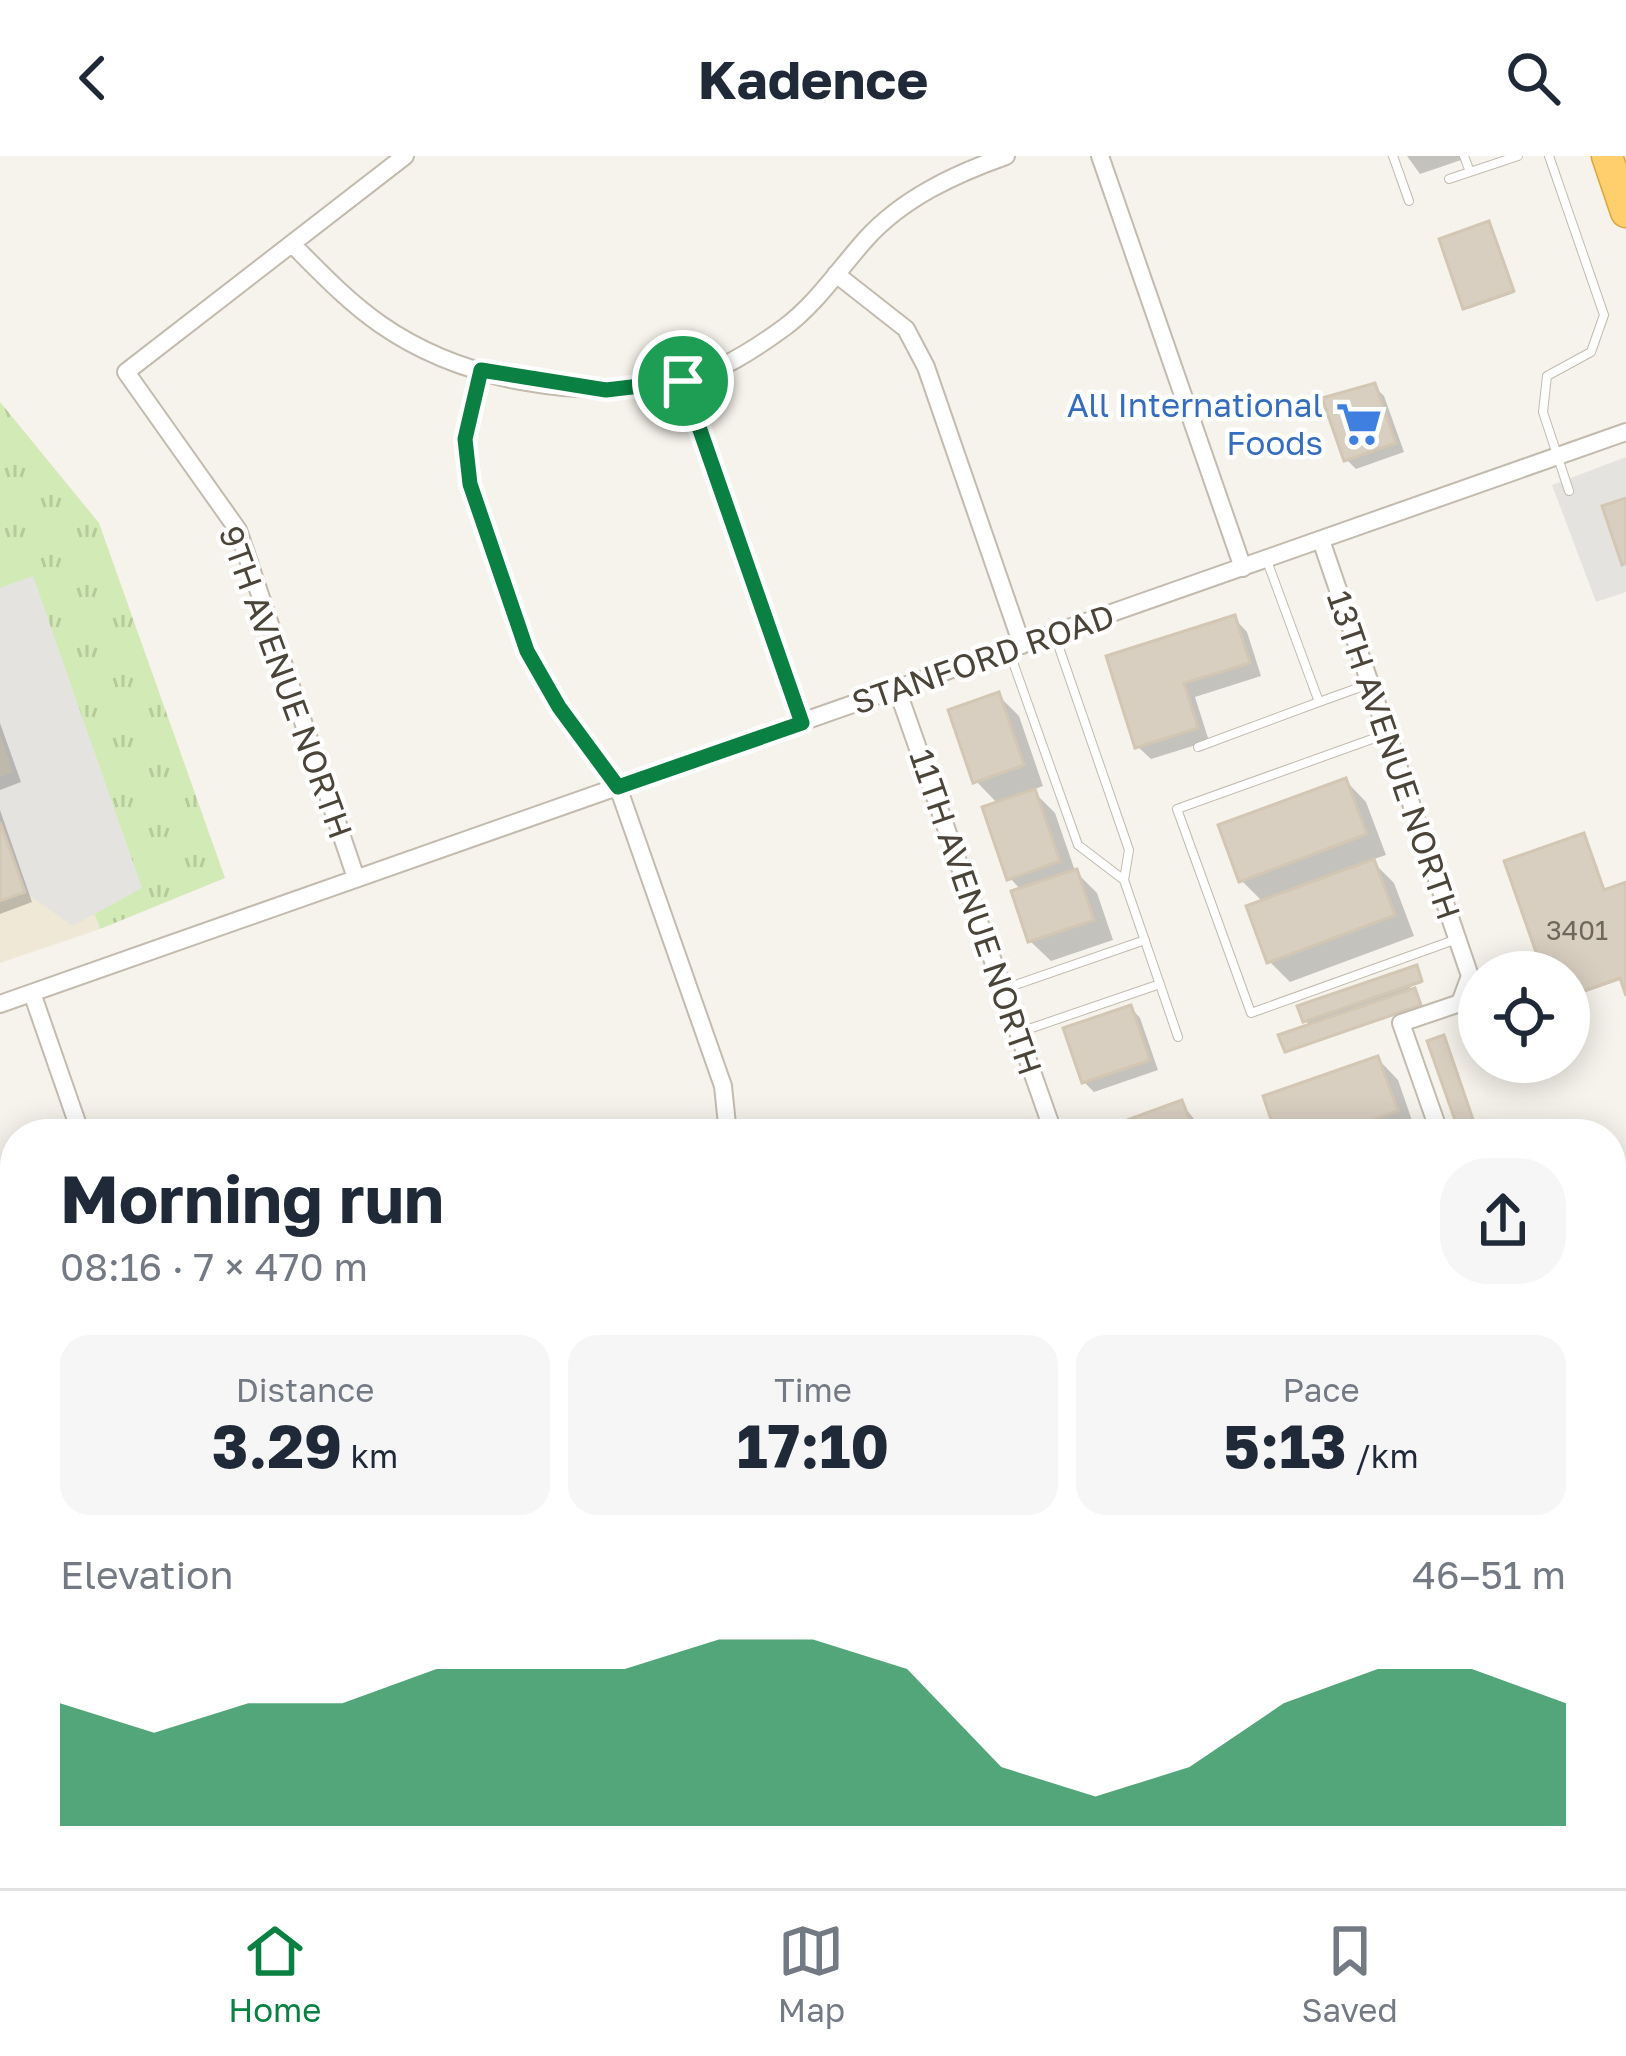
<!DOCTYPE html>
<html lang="en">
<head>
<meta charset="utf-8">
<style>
  body { margin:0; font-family:"Golos Text",sans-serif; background:#f6f6f7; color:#1f2937; height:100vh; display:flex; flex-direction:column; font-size:45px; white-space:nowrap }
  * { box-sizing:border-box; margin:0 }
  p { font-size:39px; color:#747a83 }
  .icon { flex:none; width:66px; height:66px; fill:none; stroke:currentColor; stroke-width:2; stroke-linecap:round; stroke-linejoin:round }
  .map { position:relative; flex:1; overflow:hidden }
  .drawer { position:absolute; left:0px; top:963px; width:1626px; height:771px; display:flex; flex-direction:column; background:#fff; border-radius:48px 48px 0 0; box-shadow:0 6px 30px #0003 }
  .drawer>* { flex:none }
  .fabs { position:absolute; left:1458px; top:795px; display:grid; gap:24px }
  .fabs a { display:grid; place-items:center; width:132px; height:132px; border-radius:50%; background:#fff; box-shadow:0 6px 30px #0003; font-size:60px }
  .pin { position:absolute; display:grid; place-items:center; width:102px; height:102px; color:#fff; margin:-51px; border:6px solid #fff; border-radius:50%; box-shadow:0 3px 12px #0007 }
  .round { display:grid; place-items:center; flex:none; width:126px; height:126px; border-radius:48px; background:#f6f6f7 }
  .overview { display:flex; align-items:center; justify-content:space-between; height:204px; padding:0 60px }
  h1 { font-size:66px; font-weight:700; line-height:90px }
  .stats { display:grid; grid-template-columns:repeat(3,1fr); gap:18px; height:204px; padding:12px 60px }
  .stats div { display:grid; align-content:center; border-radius:30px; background:#f6f6f7; text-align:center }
  .stats b { font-size:60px; font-weight:700 }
  .stats small { font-size:33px; font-weight:400 }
  .stats p { font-size:33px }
  .chart { height:336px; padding:24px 60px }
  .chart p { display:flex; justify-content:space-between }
  .chart svg { width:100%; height:216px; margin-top:12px; fill:#0b8043; opacity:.7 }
  header { display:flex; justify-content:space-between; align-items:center; height:156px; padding:0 60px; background:#fff; font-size:54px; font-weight:700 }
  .tab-bar { display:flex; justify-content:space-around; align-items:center; height:168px; border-top:3px solid #e0e1e3; background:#fff; font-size:33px; color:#747a83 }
  .tab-bar a { display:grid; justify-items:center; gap:6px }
  .tab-bar .selected { color:#0b8043 }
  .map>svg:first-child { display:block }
</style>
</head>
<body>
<header><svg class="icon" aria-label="back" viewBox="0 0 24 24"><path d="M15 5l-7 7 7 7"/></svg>Kadence<svg class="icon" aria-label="search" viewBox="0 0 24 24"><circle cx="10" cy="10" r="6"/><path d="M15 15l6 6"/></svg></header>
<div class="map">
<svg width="1626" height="1732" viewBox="0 0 1626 1732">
  <defs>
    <pattern id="forest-firs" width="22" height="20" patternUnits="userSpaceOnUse" patternTransform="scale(3)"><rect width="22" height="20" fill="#d2eab5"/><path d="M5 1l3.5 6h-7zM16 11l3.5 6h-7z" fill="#b6ca9c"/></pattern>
    <pattern id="park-tufts" width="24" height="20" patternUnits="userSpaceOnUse" patternTransform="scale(3)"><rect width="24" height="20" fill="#d2eab5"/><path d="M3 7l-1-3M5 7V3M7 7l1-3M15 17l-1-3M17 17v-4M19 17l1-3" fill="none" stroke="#b6ca9c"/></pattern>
    <pattern id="water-rules" width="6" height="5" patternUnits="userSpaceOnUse" patternTransform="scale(3)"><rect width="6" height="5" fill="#a9d4f2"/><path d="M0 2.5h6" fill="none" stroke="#8caec5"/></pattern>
  </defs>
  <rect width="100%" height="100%" fill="#f6f3ec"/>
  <path fill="#efe8d6" d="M0,498L100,773L0,807Z
    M1626,1043V1732H0V1595L15,1589V1719H1611V1047Z"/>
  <path fill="url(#forest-firs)" d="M1042,1719H1187L1174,1732H1004Z"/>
  <path fill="url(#park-tufts)" d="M0,246L99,367L225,722L100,773L0,498Z"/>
  <path fill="#e5e3e0" d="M1626,301V436L1596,446L1552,329Z
    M33,420L142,732L73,770L25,736L0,666V621L13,616L0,579V432Z"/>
  <path fill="url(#water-rules)" d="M901,1719H1042C1004,1732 936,1732 901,1719Z"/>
  <path fill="#0003" d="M1407,0H1463L1464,3L1420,18Z
    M1491,71L1514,137L1468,153L1466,151Z
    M1374,230L1384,240L1404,296L1356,313L1346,303Z
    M1234,462L1247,476L1261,520L1195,541L1209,585L1151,603L1137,590L1109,502Z
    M998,539L1019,560L1043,630L1032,634L1055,657L1075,715L1097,737L1113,784L1051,805L1030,785L1022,735L1010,722L999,649L976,625Z
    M0,567L21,626L0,634Z
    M1346,625L1366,646L1386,699L1371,704L1394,727L1414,780L1290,826L1269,805L1264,747L1241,724Z
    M0,654L32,746L0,758Z
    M1626,729V831L1623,823L1569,842V816H1546L1605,737Z
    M1418,814L1422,827L1410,831L1421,851L1287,895L1311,871L1305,864Z
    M1131,852L1140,862L1158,914L1094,936L1084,926Z
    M1378,903L1398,924L1416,976L1279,978Z
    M1182,948L1206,978H1099Z"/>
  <path fill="#d8cfc1" stroke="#d3c7b4" stroke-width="3" d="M1489,65L1514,135L1463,153L1439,83Z
    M1375,227L1396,287L1344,305L1322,242Z
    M1626,342V407L1622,409L1602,350Z
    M1235,459L1250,507L1184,527L1198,572L1135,592L1106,500Z
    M999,536L1024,609L973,627L948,554Z
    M1346,622L1367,678L1239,726L1218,669Z
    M1035,633L1060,705L1007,724L982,651Z
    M0,666L25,736L0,745Z
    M1584,677L1604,734L1626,726V840L1620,822L1569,840V816H1543L1504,705Z
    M1374,703L1395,759L1267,807L1246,750Z
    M1077,713L1094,764L1028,786L1011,735Z
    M1417,809L1422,825L1303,866L1297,850Z
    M1415,832L1421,849L1285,896L1278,879Z
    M1131,849L1150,904L1082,927L1063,872Z
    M1444,879L1478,978H1460L1427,885Z
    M1378,900L1398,955L1332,978H1276L1263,940Z
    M1182,944L1195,978H1095L1094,976Z
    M1198,1719H1241L1256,1732H1186Z"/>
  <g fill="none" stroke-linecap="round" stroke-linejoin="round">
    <g stroke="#c2bbae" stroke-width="10">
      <path id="lane" d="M1393,0L1409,45
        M1464,0L1470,16L1518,0
        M1549,0L1604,159L1591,196L1547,220L1543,256L1569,335
        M1449,23L1470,16
        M1055,480L1129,694L1124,724
        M1009,495L1078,689L1124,724L1178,881
        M1319,546L1369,528
        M1386,578L1177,653L1251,857L1457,783
        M1198,591L1319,546L1267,405
        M1004,833L1145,784
        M1020,876L1160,828
        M388,1719L391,1732"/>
    </g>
    <g stroke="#c2bbae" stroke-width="20">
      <path id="street" d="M1100,0L1243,412
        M292,88C320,116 347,145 380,168C463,226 582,245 680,225C717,218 755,193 785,171C816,148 840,112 866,83C903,42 955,18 1006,0
        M836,118L906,173L926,211L1022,489
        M481,215L465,283L470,328L528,495L559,551L618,631L723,930L728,978
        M683,225L802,567
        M1321,384L1470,820L1460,847L1401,867L1440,978
        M897,533L1054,978
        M356,722L238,374L126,216L405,0
        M32,837L81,978
        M0,848L1626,276
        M424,978L444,974L551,978
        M1611,1163L1626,1191
        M0,1274L15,1269
        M0,1642L15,1689
        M24,1719L28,1732
        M729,1732L730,1719"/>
    </g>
    <g stroke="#e0a43c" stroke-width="33">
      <path id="highway" d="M1607,0L1626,56"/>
    </g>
    <use href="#lane" stroke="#fff" stroke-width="8"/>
    <use href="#street" stroke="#fff" stroke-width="16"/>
    <use href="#highway" stroke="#ffcf6e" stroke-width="30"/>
  </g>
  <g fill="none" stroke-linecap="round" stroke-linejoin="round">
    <g stroke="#fff" stroke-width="24">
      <path id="route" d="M481,214L606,234L683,225L802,567L618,631L559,551L527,495L470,328L465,283Z"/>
    </g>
    <use href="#route" stroke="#0b8043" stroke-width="15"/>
  </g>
  <defs>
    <g id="supermarket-bare" transform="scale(3.6)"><path d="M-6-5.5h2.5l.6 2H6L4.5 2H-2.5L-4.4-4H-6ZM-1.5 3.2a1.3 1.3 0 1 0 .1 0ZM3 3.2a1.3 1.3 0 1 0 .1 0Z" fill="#3f7fe0" stroke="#fff" stroke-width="2.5" paint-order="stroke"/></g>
  </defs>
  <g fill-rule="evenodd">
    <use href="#supermarket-bare" x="1359" y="268"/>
  </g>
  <g text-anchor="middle" stroke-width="9" stroke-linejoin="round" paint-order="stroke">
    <g font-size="27" fill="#6e675b">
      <text x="1577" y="784">3401</text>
    </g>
    <g font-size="33" fill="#366cbe" stroke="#fff" text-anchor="end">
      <text x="1323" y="261">All International<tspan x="1323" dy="38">Foods</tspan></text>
    </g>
    <g font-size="33" fill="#4b4439" stroke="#fff">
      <text transform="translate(983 503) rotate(-19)" y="12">STANFORD ROAD</text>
      <text transform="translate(286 526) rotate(70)" y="12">9TH AVENUE NORTH</text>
      <text transform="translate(1394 599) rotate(71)" y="12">13TH AVENUE NORTH</text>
      <text transform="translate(976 756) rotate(71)" y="12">11TH AVENUE NORTH</text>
    </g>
  </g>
</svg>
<div class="fabs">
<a><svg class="icon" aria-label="locate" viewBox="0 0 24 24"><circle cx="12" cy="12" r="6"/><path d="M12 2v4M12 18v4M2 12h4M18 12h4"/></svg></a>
</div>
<div class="pin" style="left:683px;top:225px;background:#1e9e55"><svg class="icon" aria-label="arrive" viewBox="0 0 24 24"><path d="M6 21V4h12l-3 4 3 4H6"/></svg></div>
<section class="drawer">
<div class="overview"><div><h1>Morning run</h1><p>08:16 · 7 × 470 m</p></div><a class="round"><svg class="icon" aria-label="share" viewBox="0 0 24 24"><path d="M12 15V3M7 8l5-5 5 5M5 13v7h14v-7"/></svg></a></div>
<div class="stats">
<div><p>Distance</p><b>3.29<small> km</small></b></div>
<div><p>Time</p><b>17:10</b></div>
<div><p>Pace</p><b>5:13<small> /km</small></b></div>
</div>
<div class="chart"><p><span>Elevation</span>46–51 m</p>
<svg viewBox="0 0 160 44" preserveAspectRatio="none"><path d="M0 44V19L10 25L20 19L30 19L40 12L50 12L60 12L70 6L80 6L90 12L100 32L110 38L120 32L130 19L140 12L150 12L160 19V44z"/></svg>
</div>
</section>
</div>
<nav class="tab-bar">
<a class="selected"><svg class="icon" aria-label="home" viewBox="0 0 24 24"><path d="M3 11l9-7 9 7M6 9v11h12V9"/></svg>Home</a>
<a><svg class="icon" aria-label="map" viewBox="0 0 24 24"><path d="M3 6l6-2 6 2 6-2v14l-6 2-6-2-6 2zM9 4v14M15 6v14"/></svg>Map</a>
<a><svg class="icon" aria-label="saved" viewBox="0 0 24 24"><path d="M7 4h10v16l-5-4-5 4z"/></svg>Saved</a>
</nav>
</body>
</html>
